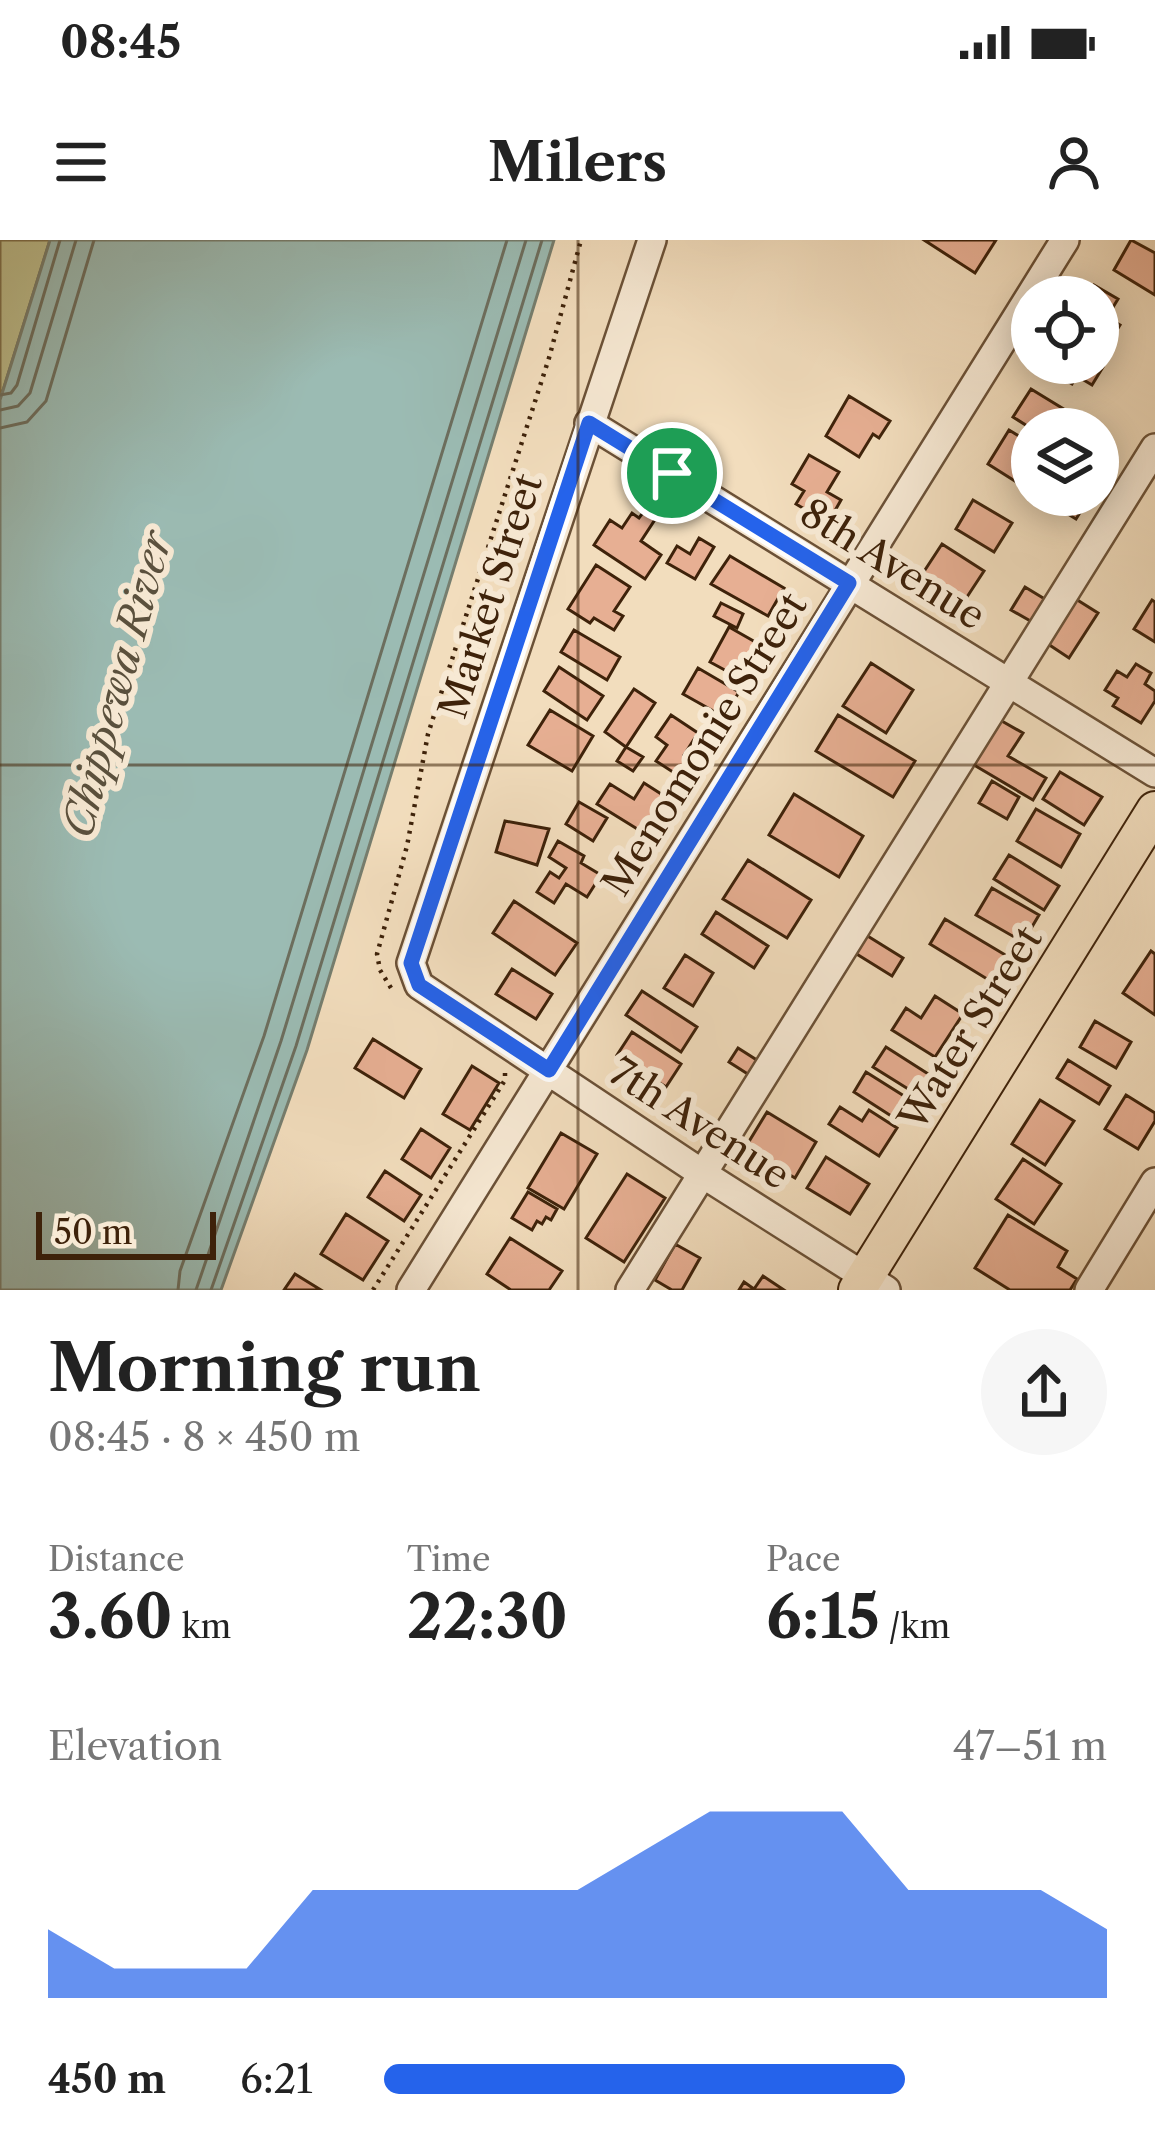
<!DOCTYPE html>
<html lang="en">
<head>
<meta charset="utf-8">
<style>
  body { margin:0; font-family:"Libre Caslon Text",serif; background:#f6f6f6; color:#222; height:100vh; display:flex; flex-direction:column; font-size:45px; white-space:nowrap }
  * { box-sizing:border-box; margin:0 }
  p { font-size:39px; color:#767676 }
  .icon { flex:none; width:66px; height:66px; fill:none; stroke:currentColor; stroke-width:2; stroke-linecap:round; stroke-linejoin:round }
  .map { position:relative; height:1050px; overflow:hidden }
  .details { display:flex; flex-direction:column; background:#fff; flex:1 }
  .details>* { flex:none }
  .tools { position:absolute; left:1011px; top:36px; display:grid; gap:24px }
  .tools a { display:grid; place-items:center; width:108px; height:108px; border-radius:50%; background:#fff; box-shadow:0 6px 30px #0003; font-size:60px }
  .scale { position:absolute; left:36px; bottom:30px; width:180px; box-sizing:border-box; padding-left:12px; border:6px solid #3e220a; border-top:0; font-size:33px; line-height:42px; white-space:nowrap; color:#3e220a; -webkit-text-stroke:9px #f7e9d4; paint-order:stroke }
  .pin { position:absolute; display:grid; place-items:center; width:102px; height:102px; color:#fff; margin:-51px; border:6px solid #fff; border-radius:50%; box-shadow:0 3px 12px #0007 }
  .round { display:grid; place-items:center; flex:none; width:126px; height:126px; border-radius:63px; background:#f6f6f6 }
  .headline { display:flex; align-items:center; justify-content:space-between; height:204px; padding:0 48px }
  h1 { font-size:66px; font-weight:800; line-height:90px }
  .metrics { display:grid; grid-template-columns:repeat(3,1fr); gap:18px; height:204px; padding:12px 48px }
  .metrics div { display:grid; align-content:center }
  .metrics b { font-size:60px; font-weight:800 }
  .metrics small { font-size:33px; font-weight:400 }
  .metrics p { font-size:33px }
  .chart { height:336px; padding:24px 48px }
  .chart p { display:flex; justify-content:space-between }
  .chart svg { width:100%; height:216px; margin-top:12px; fill:#2563eb; opacity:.7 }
  ul { padding:0 48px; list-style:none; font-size:39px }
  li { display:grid; grid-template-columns:192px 144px 1fr; align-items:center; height:90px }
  li i { height:30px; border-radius:15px; background:#2563eb }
  .status { display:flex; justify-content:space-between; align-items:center; height:84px; padding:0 60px; background:#fff; direction:ltr }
  .status svg { height:33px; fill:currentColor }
  header { display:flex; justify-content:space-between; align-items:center; height:156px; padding:0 48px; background:#fff; font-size:54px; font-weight:800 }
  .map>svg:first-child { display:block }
</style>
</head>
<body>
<div class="status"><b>08:45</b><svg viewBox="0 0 49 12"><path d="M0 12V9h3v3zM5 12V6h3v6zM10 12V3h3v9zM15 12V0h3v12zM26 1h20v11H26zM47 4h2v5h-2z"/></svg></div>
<header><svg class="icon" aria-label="menu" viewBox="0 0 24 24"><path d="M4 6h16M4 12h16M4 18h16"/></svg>Milers<svg class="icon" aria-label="person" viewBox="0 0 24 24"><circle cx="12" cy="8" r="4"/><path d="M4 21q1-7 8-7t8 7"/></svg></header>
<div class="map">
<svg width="1155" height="1050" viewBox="0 0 1155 1050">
  <rect width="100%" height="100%" fill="#f2ddbd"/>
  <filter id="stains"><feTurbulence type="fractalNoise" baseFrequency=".00167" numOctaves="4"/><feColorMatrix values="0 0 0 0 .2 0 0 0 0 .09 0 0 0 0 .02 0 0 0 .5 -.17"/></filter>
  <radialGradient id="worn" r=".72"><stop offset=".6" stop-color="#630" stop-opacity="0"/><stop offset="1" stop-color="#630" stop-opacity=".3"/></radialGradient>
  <path fill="#bec08f" stroke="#7e714c" stroke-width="3" d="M0,0H50L0,160Z"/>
  <path fill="#9bbbb3" stroke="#767e6f" stroke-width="3" d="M50,0H554L307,810L221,1050H0V160Z"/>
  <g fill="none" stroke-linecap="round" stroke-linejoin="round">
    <path stroke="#6c6e5e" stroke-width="3" d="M0,155L11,153L17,145L60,0
      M0,170L18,166L30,153L76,0
      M0,188L27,182L46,161L94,0
      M178,1050L180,1031L264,796L507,0
      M196,1050L281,801L526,0
      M211,1050L296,806L542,0"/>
  </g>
  <path fill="#e7af93" stroke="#3e220a" stroke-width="3" d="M924,0H996L975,33Z
    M1131,0L1155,13V55L1114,30Z
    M1094,45L1118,59L1107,77L1120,85L1105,109L1098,104V57H1087Z
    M1045,123H1097L1103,127L1092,145L1077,136L1072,144L1043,126Z
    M1031,149L1080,179L1073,189H1032L1013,177Z
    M849,156L890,181L879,198L873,194L859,217L826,196Z
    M1009,190L1032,204V252L988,224Z
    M809,215L839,232L827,252L841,260L828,283L796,264L804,251L792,244Z
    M1037,255H1091L1076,279Z
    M973,260L1012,283L994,312L956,289Z
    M645,270L656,278L641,301L661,315L645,339L594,305L610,280L622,288L632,273L639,278Z
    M699,298L714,307L695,339L667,323L677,306L690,314Z
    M942,304L984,331L965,360L923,333Z
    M730,316L784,348L768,376L711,344Z
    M596,325L630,347L614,371L623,376L614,390L594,378L590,383L568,369Z
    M1025,347L1048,361L1034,383L1011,370Z
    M1071,356L1098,373L1069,418L1042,400Z
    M1152,360L1155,362V402L1134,389Z
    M721,363L743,374L737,388L714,376Z
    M729,387L764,407L745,441L710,422Z
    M574,390L620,417L607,440L561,412Z
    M871,423L913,450L886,493L843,466Z
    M1136,424L1151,433L1145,444L1155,451V461L1141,483L1113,466L1118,458L1105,450L1117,431L1127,437Z
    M559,427L603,456L587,480L544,451Z
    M698,428L739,452L724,477L683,454Z
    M634,449L655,463L626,507L605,492Z
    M550,470L593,496L572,531L528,505Z
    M671,475L698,493L684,515L690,519L679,536L656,521L667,505L656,497Z
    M838,475L915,521L893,557L816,511Z
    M1000,480L1023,493L1008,516L1046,538L1033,560L974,525Z
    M626,507L643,517L633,531L617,521Z
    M1060,532L1102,557L1084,585L1043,559Z
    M992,541L1019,557L1007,579L979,563Z
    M644,543L669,559L647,595L597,564L610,544L634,559Z
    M794,554L863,596L839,637L769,595Z
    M579,562L607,578L593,601L566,584Z
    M1036,569L1080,594L1061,627L1017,601Z
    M505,581L549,589L537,625L496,612Z
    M558,601L584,616L581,623L601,635L587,657L566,644L554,663L537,652L550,632L559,638L566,628L549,617Z
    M1009,615L1059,646L1044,670L994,639Z
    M748,620L811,660L787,698L723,659Z
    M992,648L1039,675L1023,702L976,675Z
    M514,661L577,703L555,735L493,693Z
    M716,672L768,706L754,728L702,694Z
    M945,679L1007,716L992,742L930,704Z
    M866,695L903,718L892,736L855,713Z
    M1151,711L1155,714V775L1123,753Z
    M685,715L713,733L693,766L664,748Z
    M512,729L552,754L536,779L496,754Z
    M642,751L697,787L681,812L626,775Z
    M935,756L963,774L935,817L892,790L906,768L921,778Z
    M1095,781L1131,802L1116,828L1080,807Z
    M632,792L681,824L666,847L617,815Z
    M373,799L421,829L404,858L355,828Z
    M886,807L933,837L921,857L873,827Z
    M738,808L763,824L754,838L729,822Z
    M1068,820L1110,846L1099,864L1057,838Z
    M472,826L499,843L470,890L443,874Z
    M866,832L912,861L899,881L854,852Z
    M1126,855L1155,873V881L1138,909L1105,889Z
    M1040,860L1074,881L1045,925L1012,904Z
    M840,867L862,881L869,870L897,888L879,916L829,884Z
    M767,872L816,902L795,938L745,908Z
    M421,889L450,908L431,938L402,919Z
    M561,893L597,914L564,969L528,948Z
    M826,917L869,944L850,974L807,948Z
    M1023,919L1061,944L1034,984L996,959Z
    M385,931L421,955L404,981L368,957Z
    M627,934L665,958L624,1022L586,998Z
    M528,952L557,969L551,980L546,977L542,984L537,981L532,990L512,978Z
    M346,974L388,1001L363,1040L321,1014Z
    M1008,975L1067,1011L1058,1027L1077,1039L1070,1050H1010L975,1028Z
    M510,998L562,1031L549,1050H511L487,1034Z
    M675,1004L700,1018L682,1050H672L655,1040Z
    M295,1034L321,1050H284Z
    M763,1036L784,1050H739L744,1042L754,1049Z"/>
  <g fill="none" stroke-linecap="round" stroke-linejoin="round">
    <g stroke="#6b5137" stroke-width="32">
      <path id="minor" d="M652,0L411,723L419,745L703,934L886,1050
        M589,183L1155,533
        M411,1050L1065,0
        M630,1050L1155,208
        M1089,1050L1155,942"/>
    </g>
    <g stroke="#3e220a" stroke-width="40">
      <path id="major" d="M857,1050L1155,570"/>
    </g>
    <path stroke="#3e220a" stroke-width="4.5" stroke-dasharray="3 6" stroke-linecap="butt" d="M391,748L380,730L377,714L407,606L428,494L549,118L581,0
      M373,1050L505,840V832"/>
    <use href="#minor" stroke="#f7e9d4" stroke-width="27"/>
    <use href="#major" stroke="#f2ddbd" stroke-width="36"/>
  </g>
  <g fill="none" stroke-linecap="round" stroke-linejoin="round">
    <g stroke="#fff" stroke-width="24">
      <path id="route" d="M589,183L849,343L549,830L419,745L411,723Z"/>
    </g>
    <use href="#route" stroke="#2563eb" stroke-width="15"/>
  </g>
  <path fill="none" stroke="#3e220a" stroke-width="3" stroke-opacity="0.55" d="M578,0V1050M0,525H1155"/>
  <g text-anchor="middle" stroke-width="12" stroke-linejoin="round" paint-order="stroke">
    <g font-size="39" fill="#3e220a" stroke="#f7e9d4">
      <text transform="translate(893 324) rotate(32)" y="14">8th Avenue</text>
      <text transform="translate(490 356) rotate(-72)" y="14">Market Street</text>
      <text transform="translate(704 504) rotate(-58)" y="14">Menomonie Street</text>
      <text transform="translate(970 788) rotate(-58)" y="14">Water Street</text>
      <text transform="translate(700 883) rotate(33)" y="14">7th Avenue</text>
    </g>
    <g font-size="42" font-style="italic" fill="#5a503d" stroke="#f7e9d4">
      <text transform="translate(117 444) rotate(-75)" y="15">Chippewa River</text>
    </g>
  </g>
  <rect width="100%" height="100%" filter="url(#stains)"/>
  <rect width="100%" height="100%" fill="url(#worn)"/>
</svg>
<div class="tools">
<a><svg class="icon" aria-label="locate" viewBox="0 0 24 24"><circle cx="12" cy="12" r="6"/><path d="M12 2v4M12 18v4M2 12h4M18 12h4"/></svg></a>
<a><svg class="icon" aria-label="layers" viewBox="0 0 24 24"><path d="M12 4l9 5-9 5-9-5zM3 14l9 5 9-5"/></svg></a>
</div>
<div class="scale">50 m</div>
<div class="pin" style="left:672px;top:233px;background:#1e9e55"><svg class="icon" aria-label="arrive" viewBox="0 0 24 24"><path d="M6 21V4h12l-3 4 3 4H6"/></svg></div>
</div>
<section class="details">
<div class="headline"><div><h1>Morning run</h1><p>08:45 · 8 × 450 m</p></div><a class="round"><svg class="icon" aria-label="share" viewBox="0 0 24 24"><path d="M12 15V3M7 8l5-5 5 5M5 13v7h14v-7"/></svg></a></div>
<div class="metrics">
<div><p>Distance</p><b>3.60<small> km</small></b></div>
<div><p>Time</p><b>22:30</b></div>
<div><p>Pace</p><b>6:15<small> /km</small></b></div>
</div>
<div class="chart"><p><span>Elevation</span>47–51 m</p>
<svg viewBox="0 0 160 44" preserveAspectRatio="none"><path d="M0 44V30L10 38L20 38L30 38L40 22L50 22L60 22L70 22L80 22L90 14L100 6L110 6L120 6L130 22L140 22L150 22L160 30V44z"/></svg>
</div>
<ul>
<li><b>450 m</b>6:21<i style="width:72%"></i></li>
</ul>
</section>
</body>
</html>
